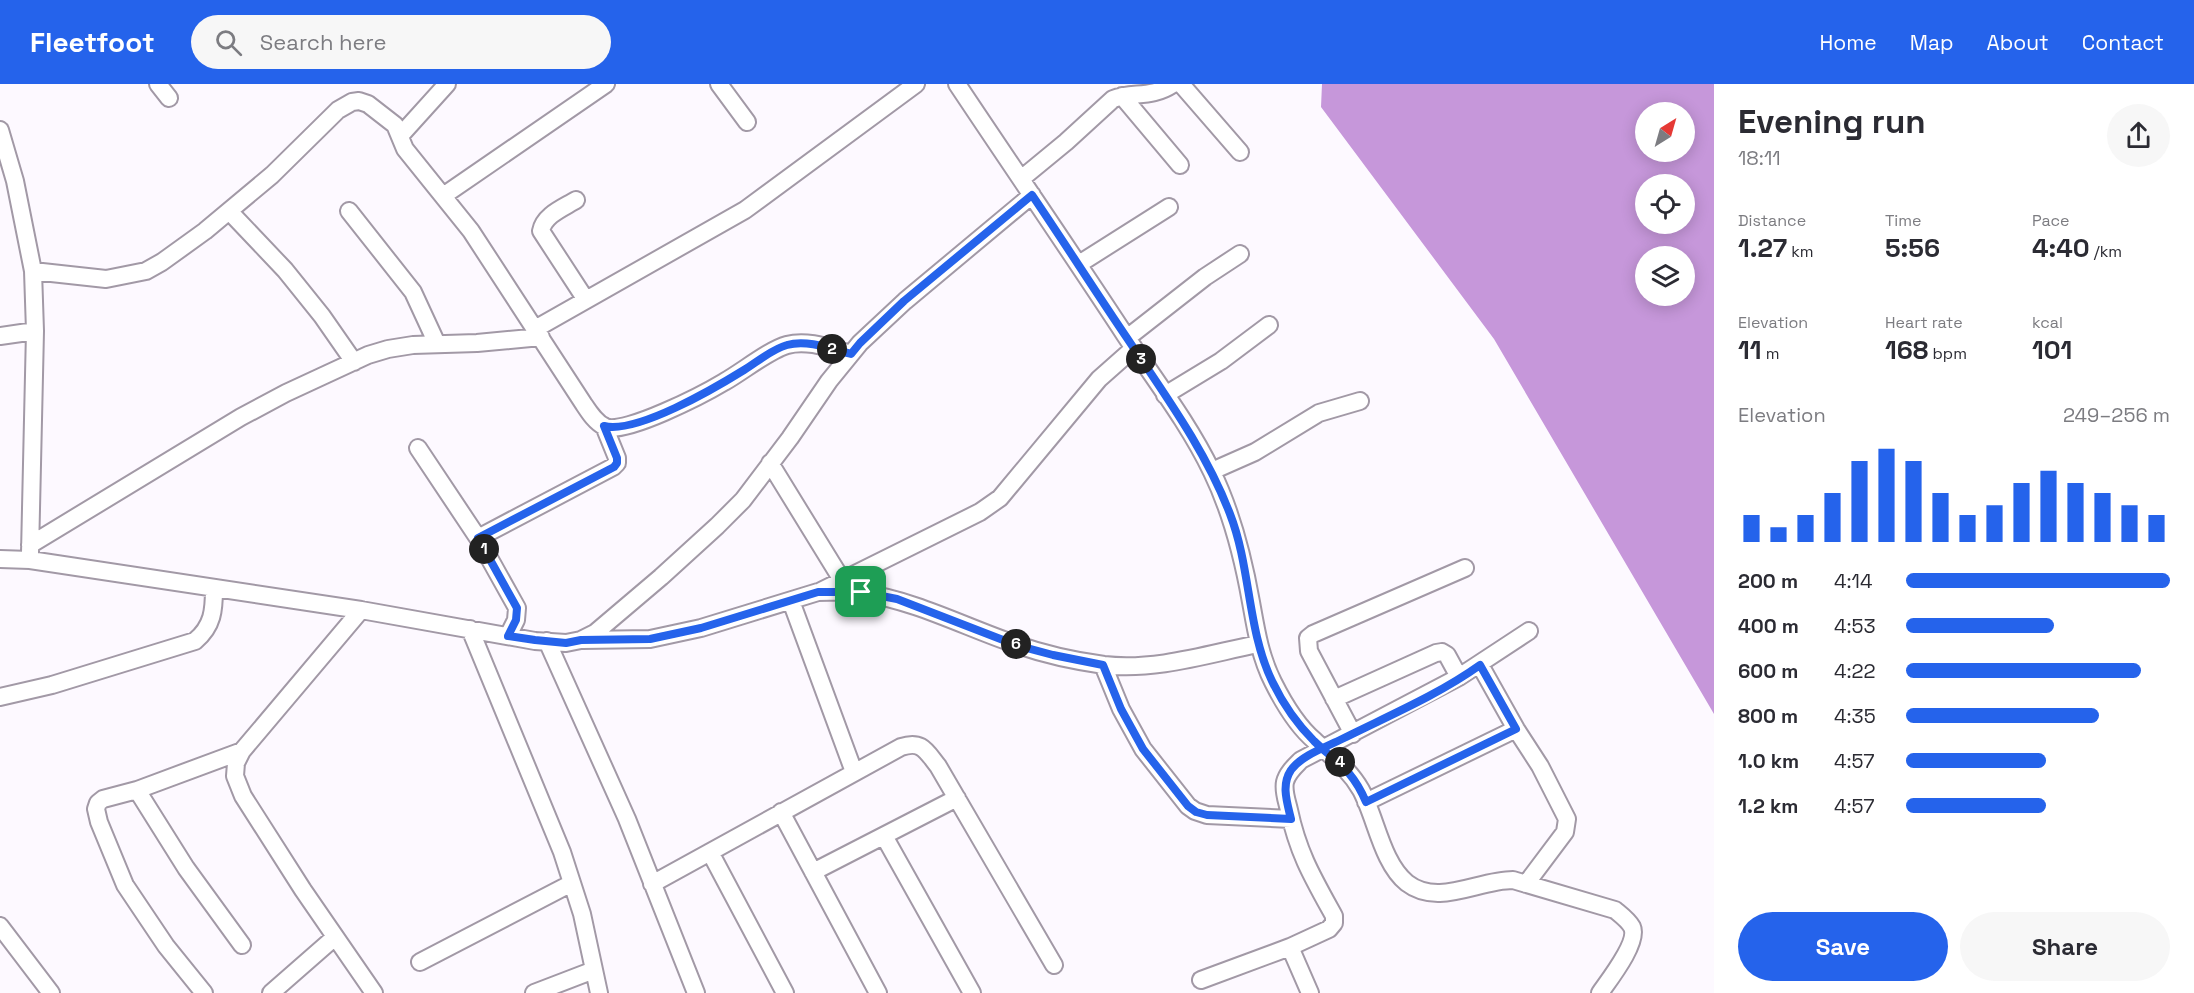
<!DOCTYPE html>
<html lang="en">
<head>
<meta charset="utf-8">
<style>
  body { margin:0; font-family:"Space Grotesk",sans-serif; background:#f7f7f7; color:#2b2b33; height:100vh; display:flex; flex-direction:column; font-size:22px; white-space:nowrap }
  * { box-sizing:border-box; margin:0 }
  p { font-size:20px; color:#7c7c81 }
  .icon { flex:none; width:33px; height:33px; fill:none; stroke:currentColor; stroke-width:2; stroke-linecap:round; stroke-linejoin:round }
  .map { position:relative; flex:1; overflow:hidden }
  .drawer { display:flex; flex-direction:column; background:#fff; width:480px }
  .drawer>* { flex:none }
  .needle { width:39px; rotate:37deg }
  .tools { position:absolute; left:1635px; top:18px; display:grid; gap:12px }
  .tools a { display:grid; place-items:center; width:60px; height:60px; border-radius:50%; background:#fff; box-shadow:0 3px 15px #0003; font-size:30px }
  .pin { position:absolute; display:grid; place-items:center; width:51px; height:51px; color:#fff; margin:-26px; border-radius:12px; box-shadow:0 3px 9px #0006 }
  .km { position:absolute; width:30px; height:30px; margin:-15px; border-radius:50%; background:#222; color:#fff; font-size:16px; line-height:30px; text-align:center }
  .round { display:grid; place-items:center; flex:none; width:63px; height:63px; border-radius:32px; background:#f7f7f7 }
  .summary { display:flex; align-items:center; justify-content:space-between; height:102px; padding:0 24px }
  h1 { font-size:33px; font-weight:700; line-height:45px }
  .stats { display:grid; grid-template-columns:repeat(3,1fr); gap:9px; height:102px; padding:6px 24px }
  .stats div { display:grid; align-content:center }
  .stats b { font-size:26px; font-weight:700 }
  .stats small { font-size:16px; font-weight:400 }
  .stats p { font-size:16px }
  .chart { height:168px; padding:12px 24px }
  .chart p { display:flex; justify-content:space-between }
  .chart svg { width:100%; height:108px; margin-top:6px; stroke:#2563eb; stroke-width:6 }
  .button { display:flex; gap:12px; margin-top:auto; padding:12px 24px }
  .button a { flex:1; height:69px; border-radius:36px; background:#2563eb; color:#fff; font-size:24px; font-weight:700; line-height:69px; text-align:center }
  .button a+a { background:#f7f7f7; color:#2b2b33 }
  ul { padding:0 24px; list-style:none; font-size:20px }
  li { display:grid; grid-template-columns:96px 72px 1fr; align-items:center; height:45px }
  li i { height:15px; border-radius:8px; background:#2563eb }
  header { display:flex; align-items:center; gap:36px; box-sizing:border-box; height:84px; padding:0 30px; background:#2563eb; color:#fff }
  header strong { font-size:28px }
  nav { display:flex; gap:33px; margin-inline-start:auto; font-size:21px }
  .search { width:420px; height:54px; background:#f7f7f7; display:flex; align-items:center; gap:15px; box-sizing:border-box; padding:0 21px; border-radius:33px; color:#7c7c81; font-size:22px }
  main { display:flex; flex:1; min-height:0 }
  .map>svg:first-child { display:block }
</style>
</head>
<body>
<header>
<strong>Fleetfoot</strong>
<div class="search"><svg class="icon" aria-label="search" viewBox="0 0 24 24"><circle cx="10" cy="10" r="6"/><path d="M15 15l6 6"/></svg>Search here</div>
<nav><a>Home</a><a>Map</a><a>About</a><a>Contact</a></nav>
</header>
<main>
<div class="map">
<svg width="1714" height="909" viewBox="0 0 1714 909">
  <rect width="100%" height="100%" fill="#fdf9ff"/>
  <path fill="#c697da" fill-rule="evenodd" d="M1322,0H1714V630L1494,255L1321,23ZM1646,28H1684V68H1646ZM1646,100H1684V140H1646ZM1646,172H1684V212H1646Z"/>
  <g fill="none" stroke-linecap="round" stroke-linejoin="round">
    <g stroke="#a299a6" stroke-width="20">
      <path id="street" d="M158,0L169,14
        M719,0L747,38
        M957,0C1013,84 1070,167 1125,251C1155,296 1189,340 1212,388C1232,429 1243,473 1251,518C1256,546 1260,572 1273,598C1283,618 1297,642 1315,657C1332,673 1349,685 1361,706C1376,734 1382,779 1407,799C1438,823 1478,796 1513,796L1615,826C1621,831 1628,836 1632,843C1639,858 1609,896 1600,909
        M1181,0L1240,68
        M1122,12L1180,81
        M0,46L15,97L33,187L35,247L30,469
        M400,52L447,0
        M1021,95L1066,58L1113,15C1134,7 1150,15 1173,0
        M443,112L606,0
        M576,116C563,124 544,131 541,147L586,216
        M229,127L285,186L322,232L354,278
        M349,127L413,208L437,260
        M1079,180L1169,123
        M33,187L106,195L146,187L162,178L205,147L272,91L338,26L352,18L359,17L368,20L395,41L405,65L471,147L583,319C589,328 595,338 605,343C625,351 704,310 724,298C742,288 769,266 787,261C808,255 832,265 851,270
        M535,245L745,126L916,0
        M0,252L35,247
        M1127,254L1205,193L1240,170
        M1165,311L1221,277L1269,241
        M418,364L478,454L517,524L516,536L508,552
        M770,379L842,496
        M1212,387L1255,368L1319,329L1360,317
        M478,454L613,383L617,379V374L604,342
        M30,461L241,333L286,309L368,271L388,265L413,261L477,259L541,253
        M0,475L30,476L361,526L535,557L566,559L581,556L595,549L661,493L717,442L743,416L790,354L829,297L860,259L905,217L1032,111
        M821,507L980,428L1000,414L1099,295L1134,264
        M791,517L854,688
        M361,526L242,667L236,679L235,692L243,712L303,806L374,909
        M470,545L562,768L582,830L599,909
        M582,556L650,555L701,544L818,508C833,508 848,507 863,509C916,517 965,543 1015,560C1043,570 1075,577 1104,581C1156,587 1208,570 1258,560
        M547,557L627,735L696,909
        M1103,581L1121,625L1143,665L1188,722L1195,727L1207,731L1291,735
        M1480,581L1516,645L1540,682L1567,735L1565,748L1526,800
        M0,613L52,601L195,557C213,542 214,526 214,504
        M1334,615L1436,569L1442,568L1447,571L1459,593
        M1353,650L1309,567L1308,554L1313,550L1465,484
        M137,706L186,784L242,861
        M1366,718L1516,645
        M781,728L878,909
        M884,752L972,909
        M710,768L785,909
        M813,788L957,714
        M652,800L901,663C922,656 926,667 938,682L1054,881
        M0,842L51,909
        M1290,863L1310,909
        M420,878L572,799
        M1201,896L1290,863L1329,845L1334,839V832C1313,794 1298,769 1289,726C1287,717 1283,707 1285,698C1287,689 1295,682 1301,676L1459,593L1529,547
        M204,909L166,862L125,801L99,738L96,725L98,719L103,715L137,706L242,667
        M271,909L335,853
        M534,909L594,886"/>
    </g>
    <use href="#street" stroke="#fff" stroke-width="16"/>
  </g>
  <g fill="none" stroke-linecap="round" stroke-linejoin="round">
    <g stroke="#fff" stroke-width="12">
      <path id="route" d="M861,508H818L701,544L650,555L581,556L566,559L535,556L508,552L516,536L517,524L478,454L614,383L617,379V374L604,342C637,350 715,304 744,286C757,278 772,265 787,261C807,255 832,265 851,270L860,259L904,217L1032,111C1064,158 1095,207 1127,254C1165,311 1206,367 1230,430C1251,484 1247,545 1272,597C1282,618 1297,640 1314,657C1337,679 1352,685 1366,718L1516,645L1480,581C1438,611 1388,632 1342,655C1326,663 1302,671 1291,686C1281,701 1287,718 1291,735L1207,731L1196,728L1188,722L1143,665L1121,625L1103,581L1053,571L1016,561L897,515L861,508"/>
    </g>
    <use href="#route" stroke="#2563eb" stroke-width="8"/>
  </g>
</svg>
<div class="tools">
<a><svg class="needle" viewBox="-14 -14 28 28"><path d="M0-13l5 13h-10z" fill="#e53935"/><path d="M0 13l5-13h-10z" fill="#7c7c81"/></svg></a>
<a><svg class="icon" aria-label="locate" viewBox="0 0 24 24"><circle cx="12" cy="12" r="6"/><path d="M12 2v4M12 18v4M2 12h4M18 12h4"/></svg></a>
<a><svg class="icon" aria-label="layers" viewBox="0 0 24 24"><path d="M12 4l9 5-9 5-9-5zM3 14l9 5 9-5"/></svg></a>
</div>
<div class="pin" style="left:861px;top:508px;background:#1e9e55"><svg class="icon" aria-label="arrive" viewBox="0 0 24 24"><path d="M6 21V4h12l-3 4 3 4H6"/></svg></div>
<b class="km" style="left:484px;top:465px">1</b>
<b class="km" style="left:832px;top:265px">2</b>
<b class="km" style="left:1141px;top:275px">3</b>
<b class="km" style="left:1340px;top:678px">4</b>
<b class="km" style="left:1016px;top:560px">6</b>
</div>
<section class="drawer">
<div class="summary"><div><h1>Evening run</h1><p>18:11</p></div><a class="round"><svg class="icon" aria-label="share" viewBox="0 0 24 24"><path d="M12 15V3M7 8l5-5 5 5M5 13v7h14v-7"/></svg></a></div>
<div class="stats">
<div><p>Distance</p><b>1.27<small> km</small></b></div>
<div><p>Time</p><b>5:56</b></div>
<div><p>Pace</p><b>4:40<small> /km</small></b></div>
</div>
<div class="stats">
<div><p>Elevation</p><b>11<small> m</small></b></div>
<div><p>Heart rate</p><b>168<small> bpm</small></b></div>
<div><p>kcal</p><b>101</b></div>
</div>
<div class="chart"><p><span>Elevation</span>249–256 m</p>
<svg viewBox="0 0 160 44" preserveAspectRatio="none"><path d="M5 44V33M15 44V38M25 44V33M35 44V24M45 44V11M55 44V6M65 44V11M75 44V24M85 44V33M95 44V29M105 44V20M115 44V15M125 44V20M135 44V24M145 44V29M155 44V33"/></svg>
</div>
<ul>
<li><b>200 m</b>4:14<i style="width:100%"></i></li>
<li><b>400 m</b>4:53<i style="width:56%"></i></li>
<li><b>600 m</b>4:22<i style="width:89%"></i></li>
<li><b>800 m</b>4:35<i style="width:73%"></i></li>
<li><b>1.0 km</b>4:57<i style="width:53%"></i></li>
<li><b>1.2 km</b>4:57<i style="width:53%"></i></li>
</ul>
<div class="button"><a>Save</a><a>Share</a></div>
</section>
</main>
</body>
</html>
